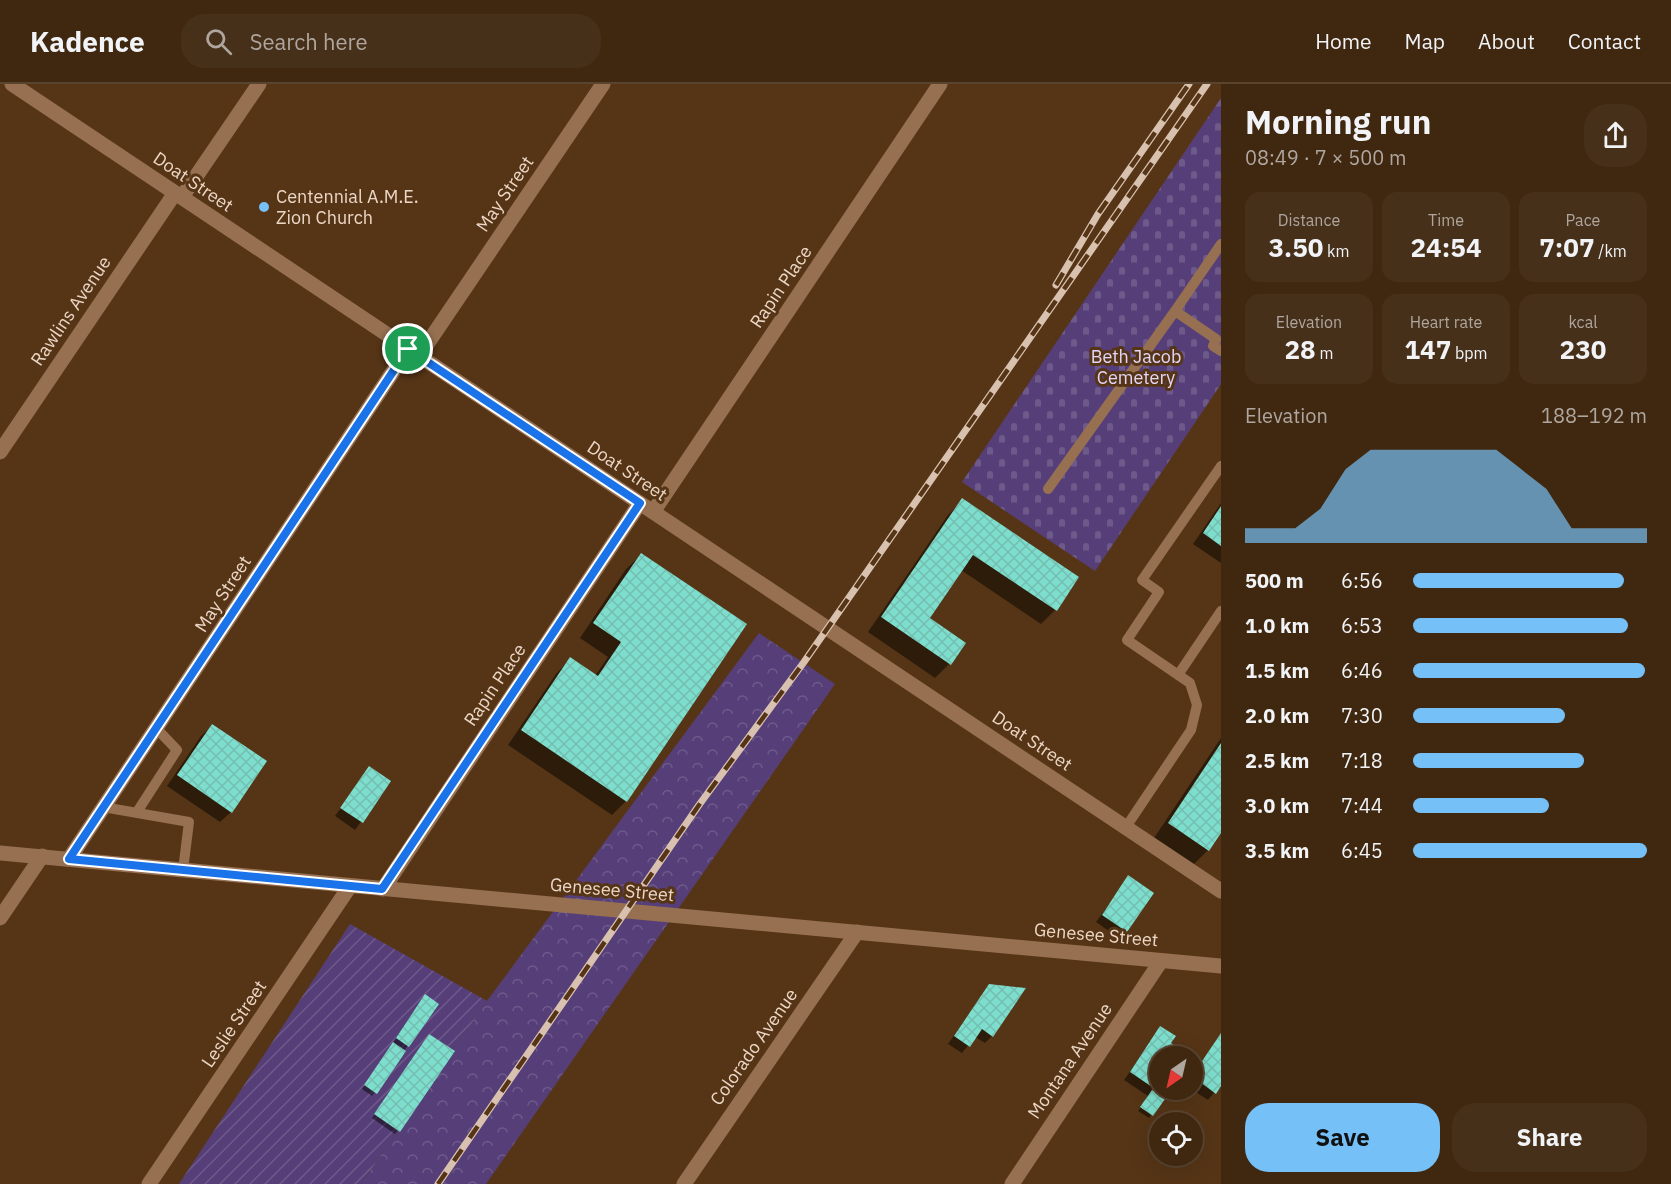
<!DOCTYPE html>
<html lang="en">
<head>
<meta charset="utf-8">
<style>
  body { margin:0; font-family:"IBM Plex Sans",sans-serif; background:#473019; color:#f1f3f6; height:100vh; display:flex; flex-direction:column; font-size:22px; white-space:nowrap }
  * { box-sizing:border-box; margin:0 }
  p { font-size:20px; color:#aea69f }
  .icon { flex:none; width:33px; height:33px; fill:none; stroke:currentColor; stroke-width:2; stroke-linecap:round; stroke-linejoin:round }
  .map { position:relative; flex:1; overflow:hidden }
  .details { display:flex; flex-direction:column; background:#402810; width:450px }
  .details>* { flex:none }
  .needle { width:39px; rotate:214deg }
  .fabs { position:absolute; left:1149px; top:962px; display:grid; gap:12px }
  .fabs a { display:grid; place-items:center; width:54px; height:54px; border-radius:50%; background:#402810; box-shadow:0 6px 24px #0002,0 0 0 2px #594430; font-size:30px }
  .pin { position:absolute; display:grid; place-items:center; width:51px; height:51px; color:#fff; margin:-26px; border:3px solid #fff; border-radius:50%; box-shadow:0 2px 6px #0007 }
  .round { display:grid; place-items:center; flex:none; width:63px; height:63px; border-radius:24px; background:#473019 }
  .headline { display:flex; align-items:center; justify-content:space-between; height:102px; padding:0 24px }
  h1 { font-size:33px; font-weight:800; line-height:45px }
  .metrics { display:grid; grid-template-columns:repeat(3,1fr); gap:9px; height:102px; padding:6px 24px }
  .metrics div { display:grid; align-content:center; border-radius:15px; background:#473019; text-align:center }
  .metrics b { font-size:26px; font-weight:800 }
  .metrics small { font-size:16px; font-weight:400 }
  .metrics p { font-size:16px }
  .chart { height:168px; padding:12px 24px }
  .chart p { display:flex; justify-content:space-between }
  .chart svg { width:100%; height:108px; margin-top:6px; fill:#75c0f6; opacity:.7 }
  .cta { display:flex; gap:12px; margin-top:auto; padding:12px 24px }
  .cta a { flex:1; height:69px; border-radius:24px; background:#75c0f6; color:#111; font-size:24px; font-weight:800; line-height:69px; text-align:center }
  .cta a+a { background:#473019; color:#f1f3f6 }
  ul { padding:0 24px; list-style:none; font-size:20px }
  li { display:grid; grid-template-columns:96px 72px 1fr; align-items:center; height:45px }
  li i { height:15px; border-radius:8px; background:#75c0f6 }
  header { display:flex; align-items:center; gap:36px; box-sizing:border-box; height:84px; padding:0 30px; background:#402810; border-bottom:2px solid #594430 }
  header strong { font-size:28px }
  nav { display:flex; gap:33px; margin-inline-start:auto; font-size:21px }
  .search { width:420px; height:54px; background:#473019; display:flex; align-items:center; gap:15px; box-sizing:border-box; padding:0 21px; border-radius:24px; color:#aea69f; font-size:22px }
  main { display:flex; flex:1; min-height:0 }
  .map>svg:first-child { display:block }
</style>
</head>
<body>
<header>
<strong>Kadence</strong>
<div class="search"><svg class="icon" aria-label="search" viewBox="0 0 24 24"><circle cx="10" cy="10" r="6"/><path d="M15 15l6 6"/></svg>Search here</div>
<nav><a>Home</a><a>Map</a><a>About</a><a>Contact</a></nav>
</header>
<main>
<div class="map">
<svg width="1221" height="1100" viewBox="0 0 1221 1100">
  <defs>
    <pattern id="forest-crowns" width="20" height="18" patternUnits="userSpaceOnUse" patternTransform="scale(1.5)"><rect width="20" height="18" fill="#563f78"/><path d="M2 6a3 3 0 1 1 6 0M12 15a3 3 0 1 1 6 0" fill="none" stroke="#6e5a8a"/></pattern>
    <pattern id="cemetery-stones" width="16" height="16" patternUnits="userSpaceOnUse" patternTransform="scale(1.5)"><rect width="16" height="16" fill="#563f78"/><path d="M2 7V4a2 2 0 0 1 4 0v3zM10 15v-3a2 2 0 0 1 4 0v3z" fill="#6e5a8a"/></pattern>
    <pattern id="garden-furrows" width="10" height="10" patternUnits="userSpaceOnUse" patternTransform="scale(1.5)"><rect width="10" height="10" fill="#563f78"/><path d="M-1 1l2-2M0 10L10 0M9 11l2-2" fill="none" stroke="#6e5a8a"/></pattern>
    <pattern id="building-cross-hatch" width="8" height="8" patternUnits="userSpaceOnUse" patternTransform="scale(1.5)"><rect width="8" height="8" fill="#7edecd"/><path d="M0 0l8 8M0 8l8-8" fill="none" stroke="#73beb0"/></pattern>
  </defs>
  <rect width="100%" height="100%" fill="#563516"/>
  <path fill="url(#forest-crowns)" d="M759,549L835,600L486,1100H361L487,917Z"/>
  <path fill="url(#cemetery-stones)" d="M1221,14V300L1095,487L962,398Z"/>
  <path fill="url(#garden-furrows)" d="M350,840L487,917L361,1100H179Z"/>
  <path fill="#0007" d="M963,416L1055,526L1041,540L961,486L928,535L949,580L935,594L868,548L948,431Z
    M1221,419V479L1193,460Z
    M641,471L626,717L612,731L508,661L556,590L570,575L595,592L608,573L580,554L626,485Z
    M212,642L231,728L220,738L167,702L201,652Z
    M1221,654V746L1208,766L1194,780L1154,754Z
    M369,684L389,698L355,746L335,732Z
    M1129,793L1126,847L1119,854L1096,838Z
    M990,901L1023,905L992,952L985,959L975,953L962,969L948,960Z
    M422,915L437,920L372,1012L362,1005Z
    M1161,944L1174,972H1160L1154,1004L1151,1007L1163,1015L1149,1034L1138,1027L1148,1012L1124,996Z
    M1221,951V1000L1208,1016L1191,1005L1192,991Z
    M427,955L453,968L395,1050L372,1034Z"/>
  <path fill="url(#building-cross-hatch)" d="M962,414L1079,493L1057,527L973,471L930,534L966,559L951,581L881,533Z
    M1221,422V462L1203,449Z
    M641,469L747,540L627,718L521,646L570,573L598,592L621,558L593,539Z
    M212,640L267,677L232,729L177,691Z
    M1221,659V749L1209,767L1168,739Z
    M369,682L391,697L363,739L340,724Z
    M1128,791L1154,809L1127,848L1102,831Z
    M989,900L1026,904L993,953L982,945L970,963L954,952Z
    M425,910L439,920L409,963L396,954Z
    M1160,942L1176,952L1171,959L1180,965L1176,972H1160V997L1155,1005L1130,988Z
    M1221,949V1002L1216,1010L1192,992Z
    M429,950L455,967L400,1048L374,1030Z
    M393,958L406,967L377,1010L364,1001Z
    M1152,1006L1165,1015L1153,1032L1140,1023Z"/>
  <g fill="none" stroke-linecap="round" stroke-linejoin="round">
    <path stroke="#967051" stroke-width="10" d="M1175,227L1221,160
      M1048,405L1175,227L1216,255L1213,262L1221,267
      M1178,591L1221,527
      M103,723L189,738L183,786
      M137,728L177,666L157,645
      M1126,743L1191,646L1197,621L1190,599L1127,556L1159,508L1142,496L1221,382"/>
    <path stroke="#967051" stroke-width="15" d="M12,0L1221,807
      M182,113L259,0
      M419,272L603,0
      M0,368L175,109
      M653,428L940,0
      M69,775L408,265
      M383,805L640,419
      M0,834L42,772
      M149,1100L350,802
      M684,1100L857,848
      M1012,1100L1161,877"/>
    <path stroke="#967051" stroke-width="15" d="M0,769L1221,882"/>
    <g stroke="#d8c1ae" stroke-width="7">
      <path id="rail" d="M1056,201L1098,130L1189,0
        M438,1100L699,721L804,578L1207,0"/>
    </g>
    <use href="#rail" stroke="#563516" stroke-width="4.5" stroke-dasharray="14" stroke-linecap="butt"/>
  </g>
  <g fill="none" stroke-linecap="round" stroke-linejoin="round">
    <g stroke="#fff" stroke-width="12">
      <path id="route" d="M408,265L640,419L382,805L69,775Z"/>
    </g>
    <use href="#route" stroke="#1a73e8" stroke-width="8"/>
  </g>
  <circle fill="#75c0f6" stroke="#563516" stroke-width="2" cx="264" cy="123" r="6"/>
  <g text-anchor="middle" stroke-width="6" stroke-linejoin="round" paint-order="stroke">
    <g font-size="18" fill="#ecd7c6" stroke="#563516">
      <text transform="translate(193 98) rotate(34)" y="6">Doat Street</text>
      <text transform="translate(505 110) rotate(-56)" y="6">May Street</text>
      <text transform="translate(781 203) rotate(-56)" y="6">Rapin Place</text>
      <text transform="translate(71 227) rotate(-56)" y="6">Rawlins Avenue</text>
      <text transform="translate(627 387) rotate(34)" y="6">Doat Street</text>
      <text transform="translate(223 510) rotate(-57)" y="6">May Street</text>
      <text transform="translate(495 601) rotate(-56)" y="6">Rapin Place</text>
      <text transform="translate(1032 657) rotate(34)" y="6">Doat Street</text>
      <text transform="translate(612 806) rotate(5)" y="6">Genesee Street</text>
      <text transform="translate(1096 851) rotate(5)" y="6">Genesee Street</text>
      <text transform="translate(234 940) rotate(-56)" y="6">Leslie Street</text>
      <text transform="translate(754 963) rotate(-55)" y="6">Colorado Avenue</text>
      <text transform="translate(1070 977) rotate(-56)" y="6">Montana Avenue</text>
    </g>
    <g font-size="18" fill="#ecd7c6" stroke="#563516" text-anchor="start">
      <text x="276" y="119">Centennial A.M.E.<tspan x="276" dy="21">Zion Church</tspan></text>
    </g>
    <g font-size="18" fill="#e2d6f9" stroke="#563516">
      <text x="1136" y="279">Beth Jacob<tspan x="1136" dy="21">Cemetery</tspan></text>
    </g>
  </g>
</svg>
<div class="fabs">
<a><svg class="needle" viewBox="-14 -14 28 28"><path d="M0-13l5 13h-10z" fill="#e53935"/><path d="M0 13l5-13h-10z" fill="#aea69f"/></svg></a>
<a><svg class="icon" aria-label="locate" viewBox="0 0 24 24"><circle cx="12" cy="12" r="6"/><path d="M12 2v4M12 18v4M2 12h4M18 12h4"/></svg></a>
</div>
<div class="pin" style="left:408px;top:265px;background:#1e9e55"><svg class="icon" aria-label="arrive" viewBox="0 0 24 24"><path d="M6 21V4h12l-3 4 3 4H6"/></svg></div>
</div>
<section class="details">
<div class="headline"><div><h1>Morning run</h1><p>08:49 · 7 × 500 m</p></div><a class="round"><svg class="icon" aria-label="share" viewBox="0 0 24 24"><path d="M12 15V3M7 8l5-5 5 5M5 13v7h14v-7"/></svg></a></div>
<div class="metrics">
<div><p>Distance</p><b>3.50<small> km</small></b></div>
<div><p>Time</p><b>24:54</b></div>
<div><p>Pace</p><b>7:07<small> /km</small></b></div>
</div>
<div class="metrics">
<div><p>Elevation</p><b>28<small> m</small></b></div>
<div><p>Heart rate</p><b>147<small> bpm</small></b></div>
<div><p>kcal</p><b>230</b></div>
</div>
<div class="chart"><p><span>Elevation</span>188–192 m</p>
<svg viewBox="0 0 160 44" preserveAspectRatio="none"><path d="M0 44V38L10 38L20 38L30 30L40 14L50 6L60 6L70 6L80 6L90 6L100 6L110 14L120 22L130 38L140 38L150 38L160 38V44z"/></svg>
</div>
<ul>
<li><b>500 m</b>6:56<i style="width:90%"></i></li>
<li><b>1.0 km</b>6:53<i style="width:92%"></i></li>
<li><b>1.5 km</b>6:46<i style="width:99%"></i></li>
<li><b>2.0 km</b>7:30<i style="width:65%"></i></li>
<li><b>2.5 km</b>7:18<i style="width:73%"></i></li>
<li><b>3.0 km</b>7:44<i style="width:58%"></i></li>
<li><b>3.5 km</b>6:45<i style="width:100%"></i></li>
</ul>
<div class="cta"><a>Save</a><a>Share</a></div>
</section>
</main>
</body>
</html>
